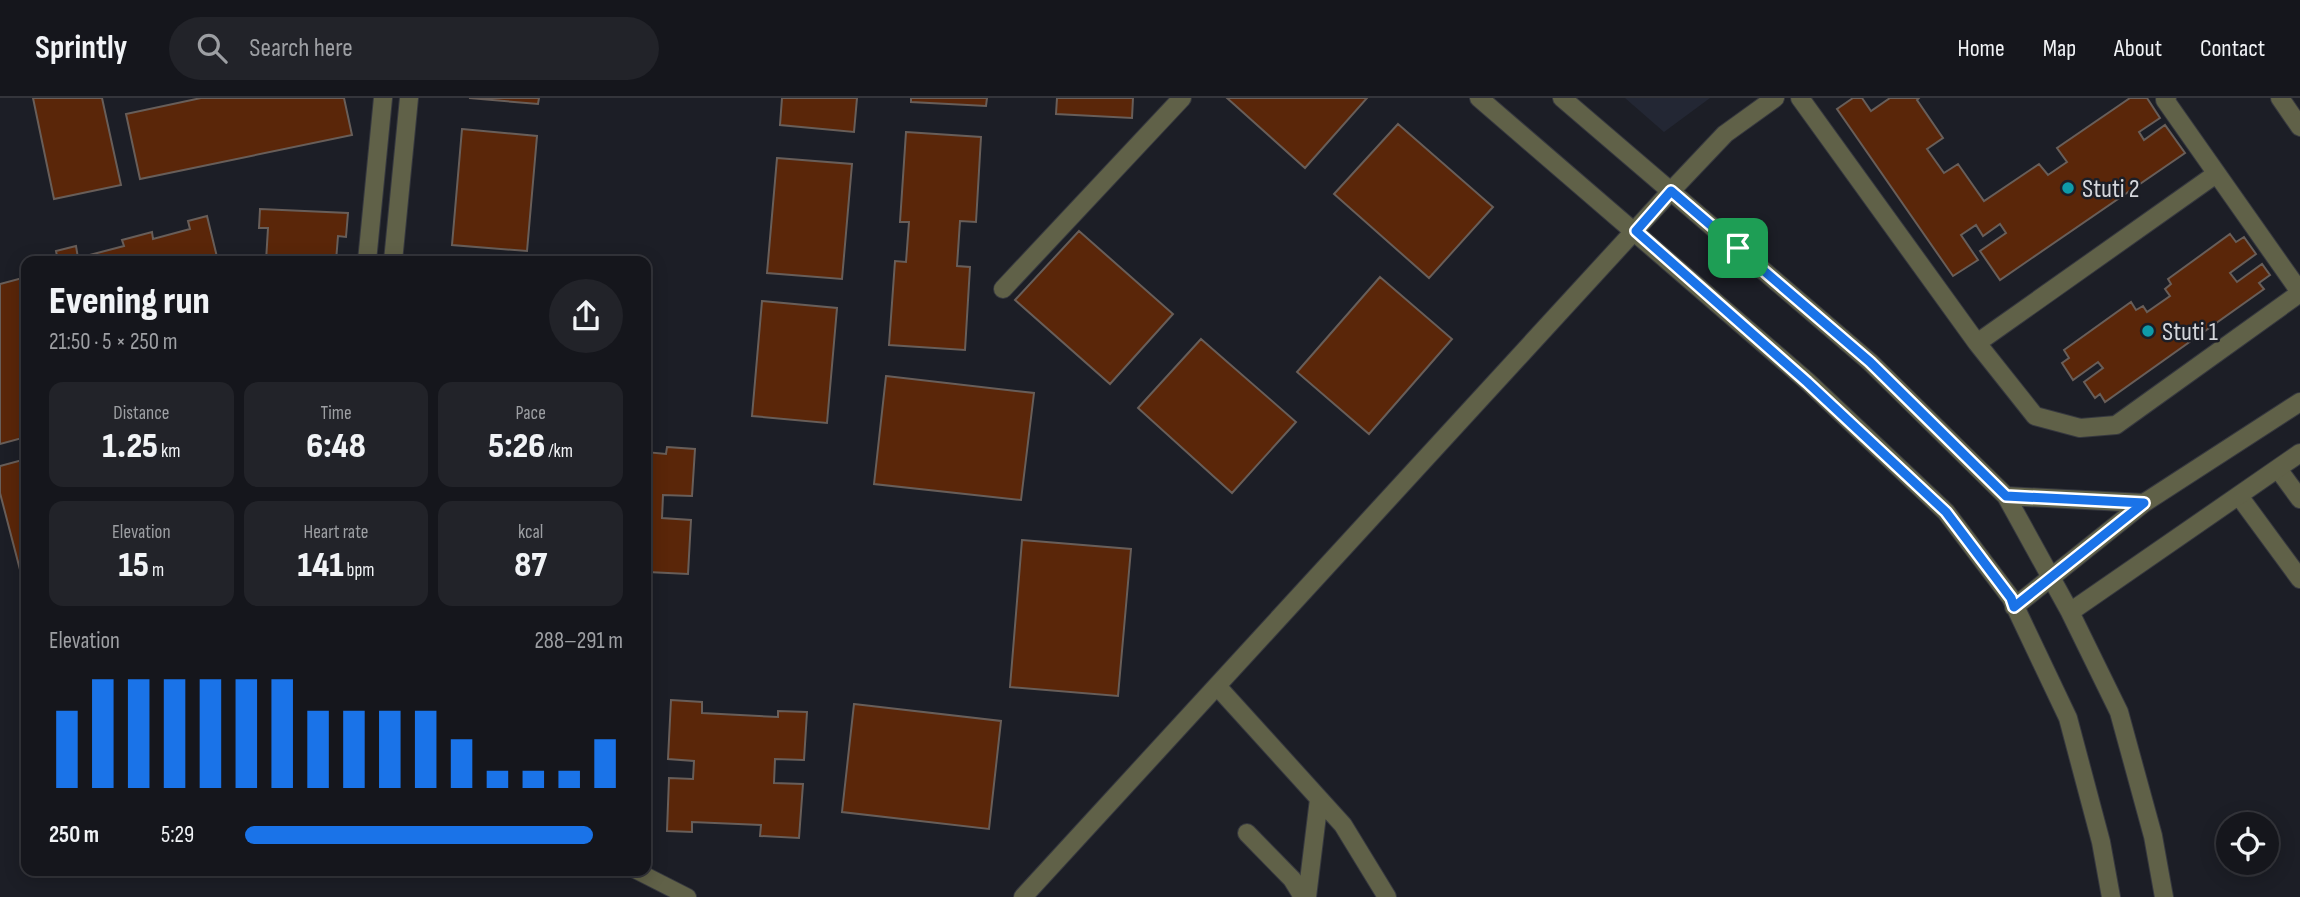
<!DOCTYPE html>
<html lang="en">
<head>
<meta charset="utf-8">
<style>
  body { margin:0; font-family:"Sofia Sans Condensed",sans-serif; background:#222329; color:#f1f3f6; height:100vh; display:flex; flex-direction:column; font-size:26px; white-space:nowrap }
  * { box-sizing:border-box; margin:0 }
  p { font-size:23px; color:#9d9fa3 }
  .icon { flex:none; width:38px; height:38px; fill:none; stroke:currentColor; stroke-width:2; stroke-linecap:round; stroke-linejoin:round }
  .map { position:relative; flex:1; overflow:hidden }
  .details { position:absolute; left:21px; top:158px; width:630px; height:620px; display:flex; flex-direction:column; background:#15161c; border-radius:14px; box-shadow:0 4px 18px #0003,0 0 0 2px #34353b }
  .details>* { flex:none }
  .fabs { position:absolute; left:2216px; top:714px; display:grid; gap:14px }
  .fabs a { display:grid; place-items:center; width:63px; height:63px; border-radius:50%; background:#15161c; box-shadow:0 4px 18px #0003,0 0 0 2px #34353b; font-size:35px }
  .pin { position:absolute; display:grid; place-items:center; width:60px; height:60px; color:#fff; margin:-30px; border-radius:14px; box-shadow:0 4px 10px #0006 }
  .round { display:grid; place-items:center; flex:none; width:74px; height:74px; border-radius:37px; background:#222329 }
  .summary { display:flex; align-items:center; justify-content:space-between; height:119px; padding:0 28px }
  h1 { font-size:38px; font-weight:800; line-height:52px }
  .stats { display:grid; grid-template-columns:repeat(3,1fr); gap:10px; height:119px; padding:7px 28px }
  .stats div { display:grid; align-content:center; border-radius:14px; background:#222329; text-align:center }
  .stats b { font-size:35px; font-weight:800 }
  .stats small { font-size:19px; font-weight:400 }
  .stats p { font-size:19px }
  .chart { height:196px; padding:14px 28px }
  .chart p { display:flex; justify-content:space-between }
  .chart svg { width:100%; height:126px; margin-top:7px; stroke:#1a73e8; stroke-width:6 }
  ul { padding:0 28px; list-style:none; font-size:23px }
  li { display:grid; grid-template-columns:112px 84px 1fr; align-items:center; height:52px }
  li i { height:18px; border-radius:9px; background:#1a73e8 }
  header { display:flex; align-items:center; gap:42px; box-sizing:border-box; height:98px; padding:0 35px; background:#15161c; border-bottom:2px solid #34353b }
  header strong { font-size:33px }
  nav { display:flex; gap:38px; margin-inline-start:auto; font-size:24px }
  .search { width:490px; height:63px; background:#222329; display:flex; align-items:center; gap:18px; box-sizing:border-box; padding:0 24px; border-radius:38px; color:#9d9fa3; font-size:26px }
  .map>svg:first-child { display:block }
</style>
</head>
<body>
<header>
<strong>Sprintly</strong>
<div class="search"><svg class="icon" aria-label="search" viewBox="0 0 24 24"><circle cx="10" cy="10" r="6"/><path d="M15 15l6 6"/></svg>Search here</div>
<nav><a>Home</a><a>Map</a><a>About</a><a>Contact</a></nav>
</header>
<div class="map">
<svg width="2300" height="799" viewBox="0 0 2300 799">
  <rect width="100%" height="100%" fill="#1c1e26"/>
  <path fill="#232734" d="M1625,0H1710L1664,34Z"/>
  <path fill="#5a2609" stroke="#685e59" stroke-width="2" d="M33,0H102L121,87L54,101Z
    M201,0H344L352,37L140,81L126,16Z
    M469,0H539L538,6Z
    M782,0H857L854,34L780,27Z
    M911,0H987L986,8L911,4Z
    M1057,0H1133L1132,20L1056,16Z
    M1227,0H1367L1305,70Z
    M1853,0H1862L1871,13L1890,0H1919L1917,2L1943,40L1927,51L1944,75L1958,66L1984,103L2039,66L2048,77L2067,64L2057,50L2130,0H2147L2160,20L2139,34L2144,42L2165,27L2185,55L2000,182L1980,153L2006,135L2000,126L1983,138L1976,127L1961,137L1978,162L1953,178L1837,11Z
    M1398,26L1493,109L1429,180L1334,96Z
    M462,31L537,38L527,153L452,147Z
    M906,34L981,39L976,124L960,123L957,168L970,169L965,252L889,247L895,163L906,164L909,124H900Z
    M777,60L852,66L842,181L767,175Z
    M260,111L348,115L346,139L338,138L336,163H266L268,130H259Z
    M207,118L218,163H58L56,153L76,148L78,160L124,148L122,142L152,134L153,141L190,131L188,123Z
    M1079,133L1173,216L1110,286L1015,202Z
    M2230,136L2236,144L2244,139L2256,156L2230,175L2237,184L2262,166L2270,177L2259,185L2264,191L2105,304L2100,296L2095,300L2084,284L2103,270L2098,264L2073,282L2062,265L2069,260L2064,252L2131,204L2136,212L2143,208L2147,214L2170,198L2165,191L2171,186L2168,181Z
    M26,179V339L0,346V186Z
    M1380,179L1452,241L1369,336L1297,274Z
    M762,203L837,210L827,325L752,318Z
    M1201,241L1296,324L1232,395L1138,310Z
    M886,278L1034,295L1021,402L874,386Z
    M667,349L695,351L692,398L663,397L662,420L691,422L688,476L648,474L649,463H646V354L666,356Z
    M26,361V486L24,487L0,395V368Z
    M1022,442L1131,451L1118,598L1010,589Z
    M671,602L702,604V615L778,619V613L807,614L804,662L775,661L774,685L803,686L799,740L760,738L761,727L692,724V734L667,733L669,680L693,681L694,663L668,661Z
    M854,606L1001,623L989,731L842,714Z"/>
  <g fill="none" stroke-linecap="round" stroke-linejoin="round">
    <g stroke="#36383f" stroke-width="18">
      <path id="service" d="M635,772L688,799"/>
    </g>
    <g stroke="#36383f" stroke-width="20">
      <path id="minor" d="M1800,0L1977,245L2216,76
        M2167,0L2165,2L2300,194
        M2280,0L2300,29
        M367,163L383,0
        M393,163L409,0
        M1003,191L1182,0
        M1977,245L2035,318L2080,330L2116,327L2300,195
        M2278,371L2300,401
        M2239,398L2300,481
        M1217,588L1343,727L1387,799
        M1247,735L1292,781L1303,799
        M1023,799L1671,93L1725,36L1775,0
        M1307,799L1319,701"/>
    </g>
    <g stroke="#36383f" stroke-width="20">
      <path id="tertiary" d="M1479,0L1807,283L1946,414L2011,500L2068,620L2101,744L2111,799
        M1562,0L1870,264L2006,398L2070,514L2119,614L2153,738L2164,799
        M2006,398L2144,405L2300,304
        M2014,509L2144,405
        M2070,514L2300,355"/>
    </g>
    <use href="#service" stroke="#606148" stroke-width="16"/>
    <use href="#minor" stroke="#606148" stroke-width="18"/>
    <use href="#tertiary" stroke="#606148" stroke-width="18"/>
  </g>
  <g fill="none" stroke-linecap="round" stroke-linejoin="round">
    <g stroke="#fff" stroke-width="14">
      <path id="route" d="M1671,93L1870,264L2006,398L2144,405L2014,509L2011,500L1946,414L1807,284L1636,133Z"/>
    </g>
    <use href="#route" stroke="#1a73e8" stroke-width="9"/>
  </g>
  <g fill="#0f9aa8" stroke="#1c1e26" stroke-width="2.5">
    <circle cx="2068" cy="90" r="7"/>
    <circle cx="2148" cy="233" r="7"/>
  </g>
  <g text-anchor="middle" stroke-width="5" stroke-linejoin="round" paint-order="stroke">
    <g font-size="26" fill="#d4d6db" stroke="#1c1e26" text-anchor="start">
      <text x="2082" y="99">Stuti 2</text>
      <text x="2162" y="242">Stuti 1</text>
    </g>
  </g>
</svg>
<div class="fabs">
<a><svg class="icon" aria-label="locate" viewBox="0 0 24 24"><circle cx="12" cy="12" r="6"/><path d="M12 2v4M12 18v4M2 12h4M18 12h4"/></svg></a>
</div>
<div class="pin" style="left:1738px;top:150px;background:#1e9e55"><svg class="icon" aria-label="arrive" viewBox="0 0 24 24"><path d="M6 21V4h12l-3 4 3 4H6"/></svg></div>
<section class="details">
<div class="summary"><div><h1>Evening run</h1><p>21:50 · 5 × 250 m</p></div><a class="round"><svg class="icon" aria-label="share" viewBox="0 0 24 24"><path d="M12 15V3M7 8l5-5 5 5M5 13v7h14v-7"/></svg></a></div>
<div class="stats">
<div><p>Distance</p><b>1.25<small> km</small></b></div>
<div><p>Time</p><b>6:48</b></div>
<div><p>Pace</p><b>5:26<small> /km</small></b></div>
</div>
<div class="stats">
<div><p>Elevation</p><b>15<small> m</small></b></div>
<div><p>Heart rate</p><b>141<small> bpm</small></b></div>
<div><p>kcal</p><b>87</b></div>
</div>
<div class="chart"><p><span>Elevation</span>288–291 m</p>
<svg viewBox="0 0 160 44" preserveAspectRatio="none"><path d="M5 44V17M15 44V6M25 44V6M35 44V6M45 44V6M55 44V6M65 44V6M75 44V17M85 44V17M95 44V17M105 44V17M115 44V27M125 44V38M135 44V38M145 44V38M155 44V27"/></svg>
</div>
<ul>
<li><b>250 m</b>5:29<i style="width:92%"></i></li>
</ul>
</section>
</div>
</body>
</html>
